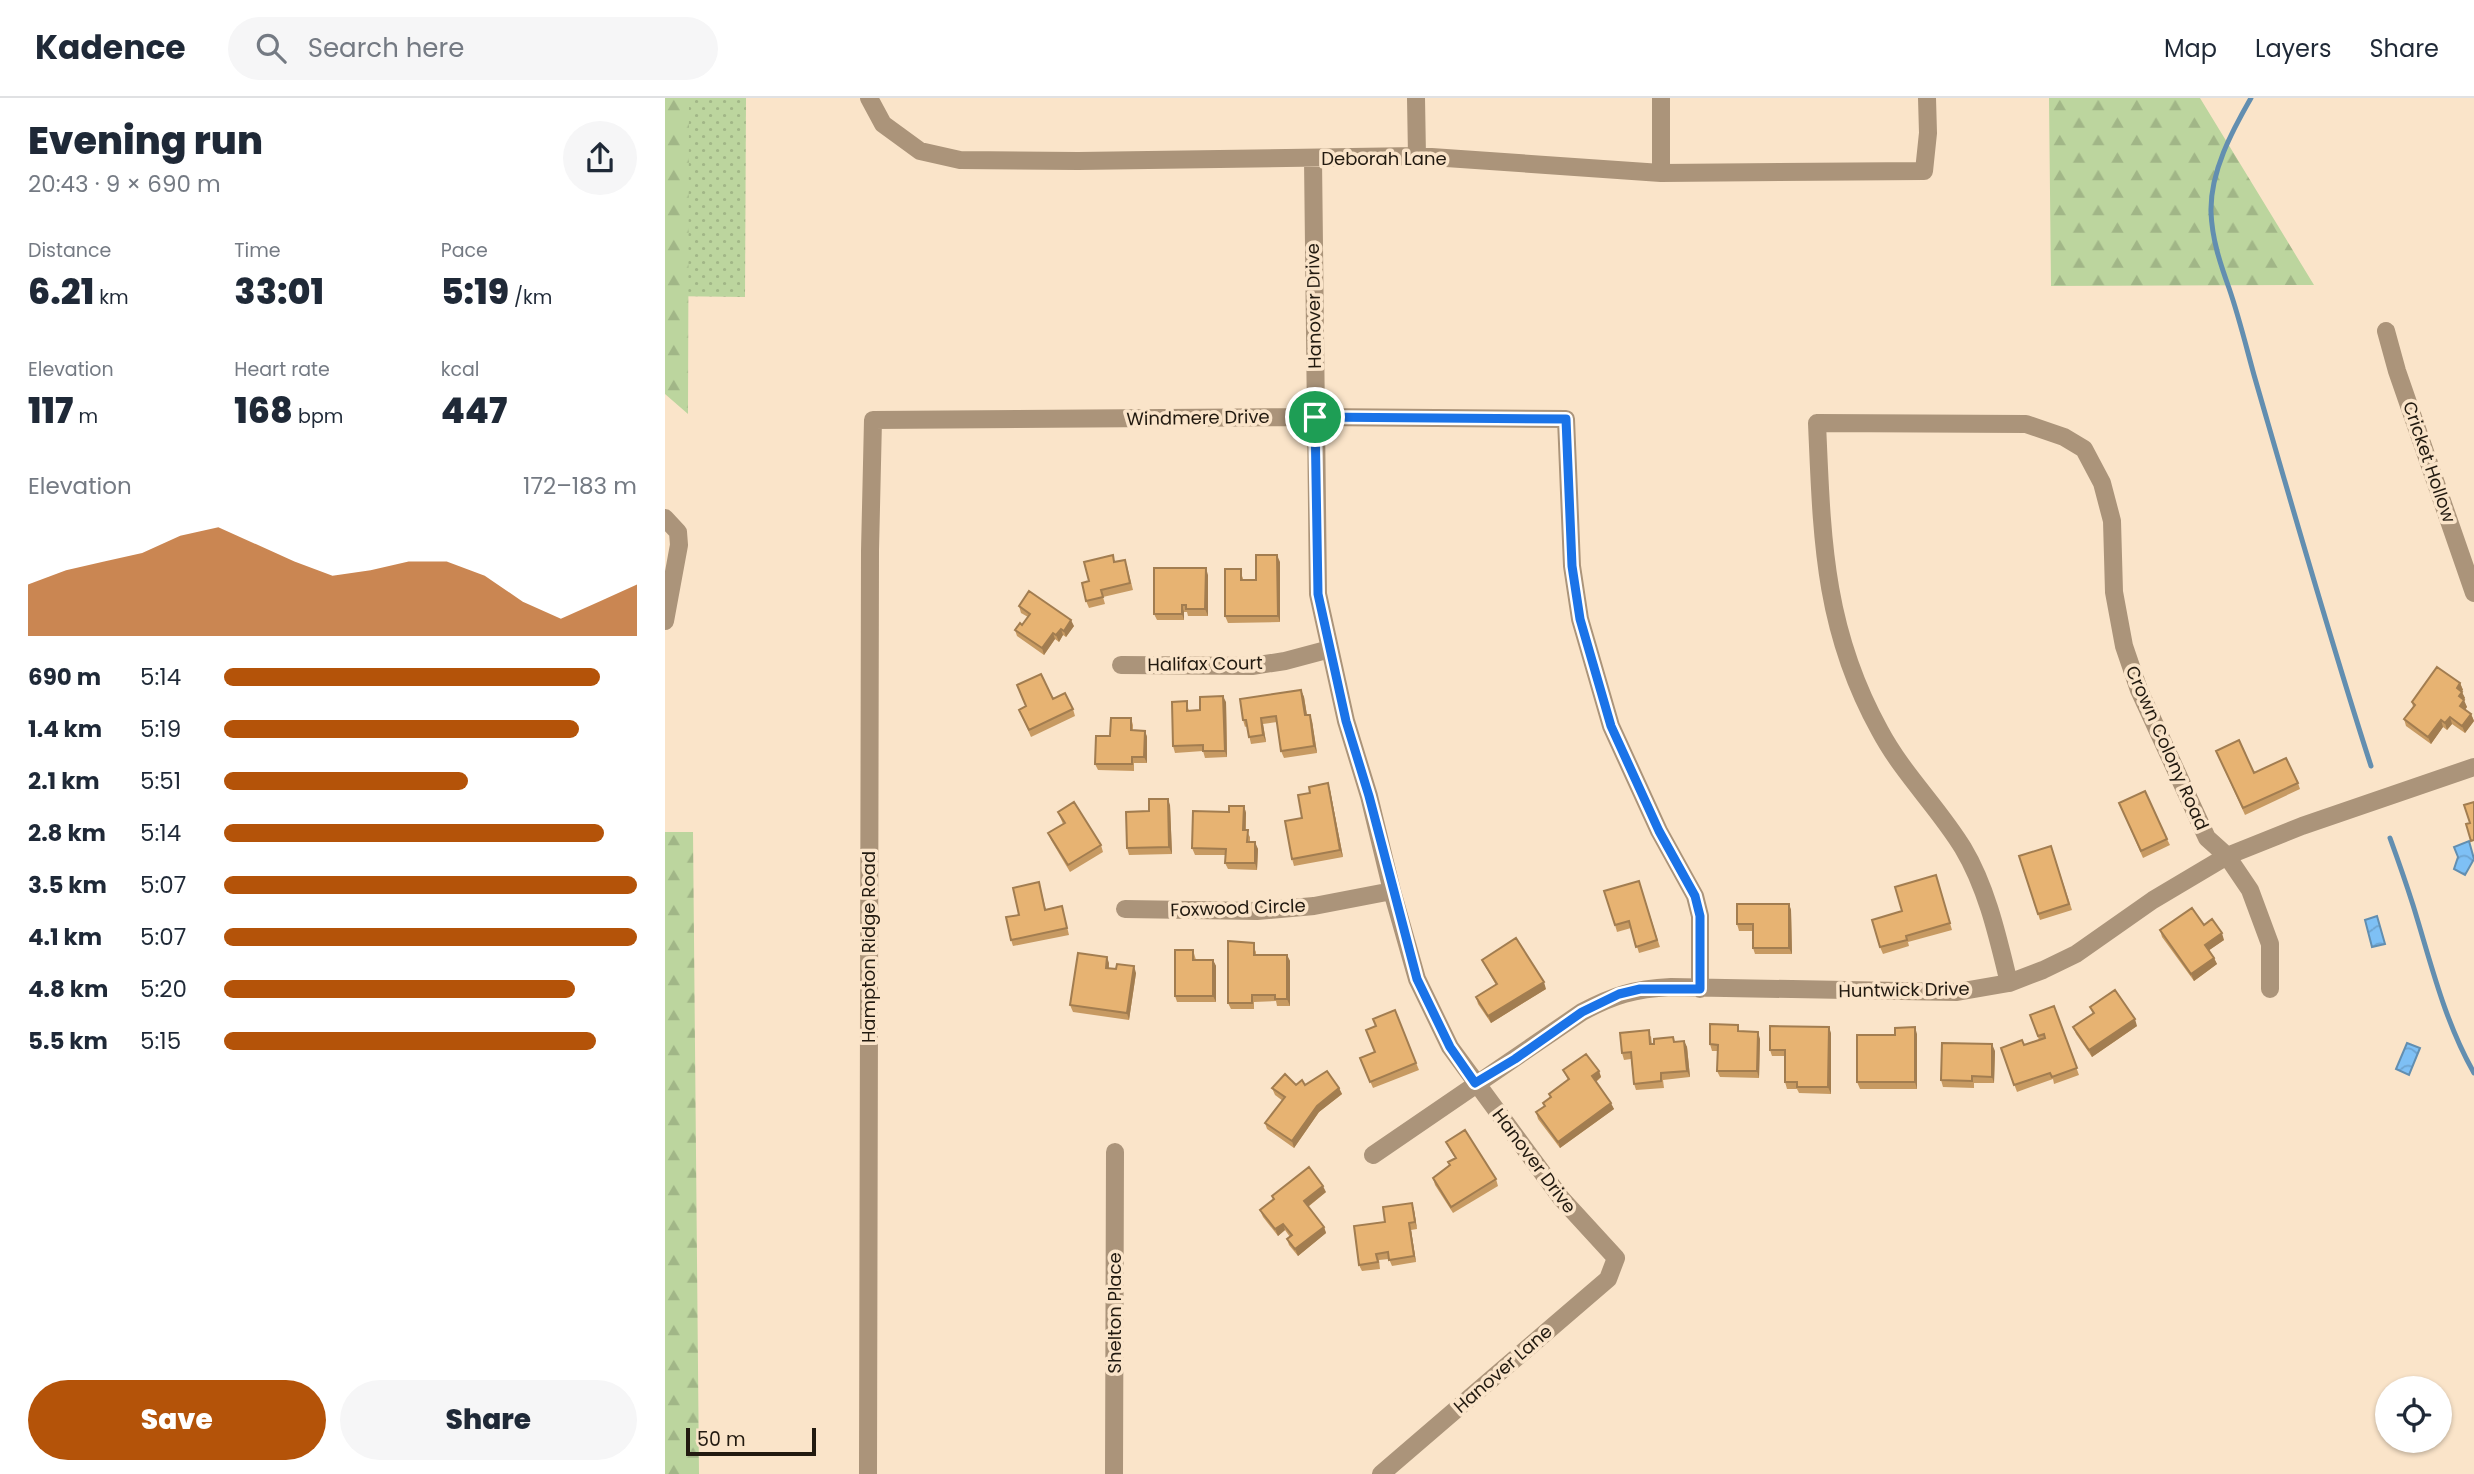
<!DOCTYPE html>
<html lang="en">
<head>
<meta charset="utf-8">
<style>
  body { margin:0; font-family:Poppins,sans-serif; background:#f6f6f7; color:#1f2937; height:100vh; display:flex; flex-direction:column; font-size:26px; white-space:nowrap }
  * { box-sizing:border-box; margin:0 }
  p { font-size:23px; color:#747a83 }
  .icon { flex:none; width:38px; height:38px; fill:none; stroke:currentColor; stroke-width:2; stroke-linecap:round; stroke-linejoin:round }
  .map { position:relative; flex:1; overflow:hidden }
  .side { display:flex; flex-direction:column; background:#fff; width:665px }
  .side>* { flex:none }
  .tools { position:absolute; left:1710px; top:1278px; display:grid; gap:14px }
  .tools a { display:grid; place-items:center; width:77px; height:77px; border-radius:50%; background:#fff; box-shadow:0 2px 5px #0004; font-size:35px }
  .scale { position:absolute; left:21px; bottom:18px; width:130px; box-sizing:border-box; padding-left:7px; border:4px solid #221a10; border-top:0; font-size:19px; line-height:24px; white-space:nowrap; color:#221a10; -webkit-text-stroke:5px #fae4c9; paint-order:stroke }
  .pin { position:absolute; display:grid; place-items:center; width:60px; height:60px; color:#fff; margin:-30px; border:4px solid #fff; border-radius:50%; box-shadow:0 2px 7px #0007 }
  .round { display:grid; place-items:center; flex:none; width:74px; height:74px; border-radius:37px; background:#f6f6f7 }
  .overview { display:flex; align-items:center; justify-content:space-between; height:119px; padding:0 28px }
  h1 { font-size:38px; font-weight:800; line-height:52px }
  .metrics { display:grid; grid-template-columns:repeat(3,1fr); gap:10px; height:119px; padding:7px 28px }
  .metrics div { display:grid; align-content:center }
  .metrics b { font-size:35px; font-weight:800 }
  .metrics small { font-size:19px; font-weight:400 }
  .metrics p { font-size:19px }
  .chart { height:196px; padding:14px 28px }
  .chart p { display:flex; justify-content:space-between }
  .chart svg { width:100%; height:126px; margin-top:7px; fill:#b45309; opacity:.7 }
  .primary-button { display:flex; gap:14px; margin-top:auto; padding:14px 28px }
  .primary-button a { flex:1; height:80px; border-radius:42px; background:#b45309; color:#fff; font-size:28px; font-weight:800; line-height:80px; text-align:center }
  .primary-button a+a { background:#f6f6f7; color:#1f2937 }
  ul { padding:0 28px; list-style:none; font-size:23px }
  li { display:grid; grid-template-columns:112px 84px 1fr; align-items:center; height:52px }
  li i { height:18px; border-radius:9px; background:#b45309 }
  header { display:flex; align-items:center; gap:42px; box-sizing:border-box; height:98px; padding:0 35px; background:#fff; border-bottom:2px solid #e0e1e3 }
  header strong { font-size:33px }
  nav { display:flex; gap:38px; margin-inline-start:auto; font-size:24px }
  .search { width:490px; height:63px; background:#f6f6f7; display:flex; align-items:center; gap:18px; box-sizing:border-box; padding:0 24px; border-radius:38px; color:#747a83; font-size:26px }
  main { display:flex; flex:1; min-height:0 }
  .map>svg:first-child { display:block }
</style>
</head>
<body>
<header>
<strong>Kadence</strong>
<div class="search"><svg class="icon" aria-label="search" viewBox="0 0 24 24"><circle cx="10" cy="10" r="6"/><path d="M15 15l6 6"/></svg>Search here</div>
<nav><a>Map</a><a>Layers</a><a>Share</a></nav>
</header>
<main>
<section class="side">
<div class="overview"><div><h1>Evening run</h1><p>20:43 · 9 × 690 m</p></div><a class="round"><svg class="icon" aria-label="share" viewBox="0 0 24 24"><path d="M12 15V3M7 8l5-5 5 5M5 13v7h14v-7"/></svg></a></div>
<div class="metrics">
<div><p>Distance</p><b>6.21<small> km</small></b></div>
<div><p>Time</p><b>33:01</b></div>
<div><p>Pace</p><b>5:19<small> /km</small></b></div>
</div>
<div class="metrics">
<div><p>Elevation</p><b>117<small> m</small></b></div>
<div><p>Heart rate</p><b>168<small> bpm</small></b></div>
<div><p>kcal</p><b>447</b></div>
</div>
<div class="chart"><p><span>Elevation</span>172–183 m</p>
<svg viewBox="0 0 160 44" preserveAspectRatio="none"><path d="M0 44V26L10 21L20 18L30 15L40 9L50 6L60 12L70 18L80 23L90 21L100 18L110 18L120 23L130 32L140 38L150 32L160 26V44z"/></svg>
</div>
<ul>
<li><b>690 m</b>5:14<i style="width:91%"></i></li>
<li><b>1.4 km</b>5:19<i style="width:86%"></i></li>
<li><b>2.1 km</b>5:51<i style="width:59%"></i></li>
<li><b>2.8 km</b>5:14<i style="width:92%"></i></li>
<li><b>3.5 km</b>5:07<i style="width:100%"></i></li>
<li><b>4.1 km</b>5:07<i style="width:100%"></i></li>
<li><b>4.8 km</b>5:20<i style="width:85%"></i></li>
<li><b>5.5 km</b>5:15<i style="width:90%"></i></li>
</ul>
<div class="primary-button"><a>Save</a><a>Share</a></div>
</section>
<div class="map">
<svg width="1809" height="1376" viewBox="0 0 1809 1376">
  <defs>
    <pattern id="grass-dots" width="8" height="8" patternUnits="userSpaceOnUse" patternTransform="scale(1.75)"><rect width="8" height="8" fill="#bcd59e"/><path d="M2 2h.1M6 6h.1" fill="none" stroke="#a1b687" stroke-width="1.8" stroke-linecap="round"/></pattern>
    <pattern id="forest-firs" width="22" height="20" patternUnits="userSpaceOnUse" patternTransform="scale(1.75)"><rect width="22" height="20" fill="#bcd59e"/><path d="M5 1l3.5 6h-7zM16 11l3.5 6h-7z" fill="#a1b687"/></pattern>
    <pattern id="water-waves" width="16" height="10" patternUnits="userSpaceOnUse" patternTransform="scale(1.75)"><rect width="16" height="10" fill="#7ec0f5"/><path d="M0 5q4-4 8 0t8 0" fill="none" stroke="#6da4d1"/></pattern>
  </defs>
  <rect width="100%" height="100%" fill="#fae4c9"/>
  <path fill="url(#grass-dots)" d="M0,0H81L80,199L0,198Z"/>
  <path fill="url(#forest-firs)" d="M0,0H24L23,316L0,296Z
    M1384,0H1535L1649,187L1386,188Z
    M0,734H28L34,1376H0Z"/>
  <path fill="url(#water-waves)" stroke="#628eb0" stroke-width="2" d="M1804,743L1809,761L1800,777L1789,771L1793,759L1789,749Z
    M1712,818L1720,846L1707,849L1700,822Z
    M1742,945L1755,950L1744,977L1731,971Z"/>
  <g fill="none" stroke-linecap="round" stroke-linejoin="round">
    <path stroke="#628eb0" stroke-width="5" d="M1586,0C1567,33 1545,74 1546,114C1547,141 1555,165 1564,190C1574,219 1581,248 1589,277C1627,408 1664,538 1706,668
      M1725,740C1733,762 1741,785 1748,807C1766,865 1779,922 1809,975"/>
    <path stroke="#ab947a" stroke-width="18" d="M204,0L218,26L255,53L295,62L413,63L752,58L996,75L1259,73L1263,35L1262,0
      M751,0L752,58
      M648,61L653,496L681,623L704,698L727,793L752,881L785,949L896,1100L951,1160L943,1181L716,1376
      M996,75V0
      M1721,233L1732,273L1809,495
      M0,420L13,434L14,447L0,523
      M456,567L587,568L620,563L665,551
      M460,811L592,813L649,808L727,793
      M1344,885C1333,840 1322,790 1298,750C1273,709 1238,676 1215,633C1158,530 1157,439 1152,325L1361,326L1399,339L1419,351L1437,385L1447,423L1449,494L1459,548L1474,592L1542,740L1562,758L1585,792L1605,846V891
      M708,1057L917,914C949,897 969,891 1006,889L1292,894L1344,885L1378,872L1411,856L1488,802L1562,758L1637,728L1809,669
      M203,1376L205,453L208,322L650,319L901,321L907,468L915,521L946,628L994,733L1030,798L1035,818V891
      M449,1376L450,1054"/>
  </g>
  <path fill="#c79a62" d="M450,464L462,468L468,492L438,499L440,506L424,510L421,503L424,483Z
    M615,464V524L563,525L560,518L578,478V482H591Z
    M543,477V518H523L522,514H519V522H492L489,516Z
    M354,508L409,528L401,539L398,537L394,544L390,541L379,557L352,538L350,532L357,527L363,519L356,515Z
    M1795,585L1798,592L1796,593L1800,600L1798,602L1802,609L1800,612L1806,616L1809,623L1800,635L1787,626L1782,632L1778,629L1766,646L1741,628L1739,621L1748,609L1747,604Z
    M352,587L408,611L410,618L366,639L354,612L361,608Z
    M636,592L639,599L642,617L647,623L652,655L619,660L616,653L612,624L598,626L601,644L586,646L582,628L580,629L578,622Z
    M561,604L562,659L540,660L538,653L510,655L508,648L524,610V613L535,612Z
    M466,620L468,627V632L480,633L482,639V665H469V673L433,672L430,666L445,638Z
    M1551,653L1589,675L1633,685L1635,691L1580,717Z
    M663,685L665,692L678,759L629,768L627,761L645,695Z
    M1454,705L1502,741L1505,747L1478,760Z
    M505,707L507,756L464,757L462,750L484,713Z
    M579,708L581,715V732L585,739V744L593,751L592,772L563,771L560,765L561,757H530L527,750L564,714Z
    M393,714L436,747L438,754L405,774L386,742L383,735L398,726Z
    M1386,748L1407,812L1375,822L1354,758Z
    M974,783L995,849L974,855L966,830L952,834L950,827Z
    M374,784L381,812L397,808L404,837L348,848L346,842L354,817Z
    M1273,784L1287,832L1243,844L1244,848L1218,856L1215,849L1237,813Z
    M1124,806L1126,812L1127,856H1090L1088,850V833H1074L1072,826Z
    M1539,827L1559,842L1544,852L1549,860L1552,866L1529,883L1497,839L1495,832Z
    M528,852L531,862H548L551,868V904H512L510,898Z
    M591,852V857H622L625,863V908H612L611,903L589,904V911H566L563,905Z
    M817,862L881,891L826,925L813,906L811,899L831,887L820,868Z
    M444,865V870L471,875L464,922L408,914L405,907Z
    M1389,908L1414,977L1389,986L1388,981L1352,994L1336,950L1359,947L1374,942L1365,917Z
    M1425,909L1472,928L1427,959L1411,936L1408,929L1428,916Z
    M730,912L754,972L708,990L695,960L710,954L711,928Z
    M1076,933L1095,941L1094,980L1055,979L1052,973L1053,953H1047L1045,946Z
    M1166,935V996L1134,995L1132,991H1122L1120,984V958H1107L1105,952Z
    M1252,936V991H1195L1192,984Z
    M986,938L987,946L1019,943L1022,949L1025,979L998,982L999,990L971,992L969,986L966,961L959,962L957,955Z
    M1330,953L1329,985H1309V990L1278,989L1276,982Z
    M898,972L934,973L936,979L931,984L949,1011L895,1050L873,1021L871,1014L879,1008L878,1005L885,999L884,996L903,982Z
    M631,987L674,990L677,996L654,1014L629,1050L602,1031L600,1025L618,1003L610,997L607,990Z
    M781,1044L831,1081L833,1088L788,1115L770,1087L768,1080L784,1067L790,1060L784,1050Z
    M661,1094L643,1109L659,1129L661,1135L633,1158L624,1147L622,1141L625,1139L620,1132L613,1138L598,1119L595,1112L608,1102L607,1098Z
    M747,1105L749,1112L752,1131L746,1132L751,1164L727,1168L724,1161L714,1162L715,1171L697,1173L694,1167L720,1124Z"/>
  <path fill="#a27d50" d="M612,457L615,464V524L613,518Z
    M541,470L543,477V518L540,511Z
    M517,507L519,514V522L517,516Z
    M406,522L409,528L401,539L399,533Z
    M396,531L398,537L394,544L391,537Z
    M388,535L390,541L379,557L377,550Z
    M1795,585L1798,592L1794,596L1792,590Z
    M636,592L639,599L643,624L640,617Z
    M1797,594L1800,600L1796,605L1794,598Z
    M558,598L561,604L562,659L560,653Z
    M1799,602L1802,609L1797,615L1795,608Z
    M1806,616L1809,623L1800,635L1797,628Z
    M645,617L647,623L652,655L649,648Z
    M1785,619L1787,626L1782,632L1780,625Z
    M596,620L598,626L601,644L598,637Z
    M1776,622L1778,629L1766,646L1763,639Z
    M480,633L482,639V665L479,659Z
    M663,685L665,692L678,759L675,752Z
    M503,701L505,707L507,756L504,749Z
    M579,708L581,715L580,739L578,732Z
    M590,744L593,751L592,772L590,765Z
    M1124,806L1126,812L1127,856L1124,850Z
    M1557,835L1559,842L1543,853L1540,847Z
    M622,857L625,863V908L622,901Z
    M442,859L444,865L443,876L441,870Z
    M1549,860L1552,866L1529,883L1526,876Z
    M548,862L551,868V904L548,898Z
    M469,868L471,875L464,922L462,915Z
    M879,884L881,891L826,925L823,918Z
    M1470,921L1472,928L1427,959L1424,952Z
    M1164,929L1166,935V996L1163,989Z
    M1250,929L1252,936V991L1250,984Z
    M1093,934L1095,941L1094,980L1092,973Z
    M1019,943L1022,949L1025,979L1022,973Z
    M1327,946L1330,953L1329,985L1327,979Z
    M934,973L936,979L929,985L927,978Z
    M674,990L677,996L654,1014L629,1050L627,1043L652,1008Z
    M946,1005L949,1011L895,1050L893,1044Z
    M658,1088L661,1094L641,1110L639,1103Z
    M747,1105L749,1112L752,1131L750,1124Z
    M744,1125L746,1132L751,1164L749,1158Z
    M618,1126L620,1132L613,1138L610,1131Z
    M659,1129L661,1135L633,1158L630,1151Z"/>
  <path fill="#e7b372" stroke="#a27d50" stroke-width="2" d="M448,457L449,464L460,462L465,485L436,492L438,499L421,503L417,485L424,483L419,464Z
    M591,457H612L613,518H560V471H576V482H591Z
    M489,470H541L540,511H521V507H517V516H489Z
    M364,493L406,522L399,533L396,531L391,537L388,535L377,550L350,532L355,525L357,527L365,516L354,508Z
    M1772,569L1795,585L1792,590L1797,594L1794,598L1799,602L1795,608L1806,616L1797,628L1785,619L1780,625L1776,622L1763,639L1739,621L1750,607L1747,604Z
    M376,576L388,601L400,595L408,611L364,632L354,612L361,608L352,587Z
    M636,592L640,617H645L649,648L616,653L611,618L596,620L598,637L584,639L581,622H578L575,601Z
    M558,598L560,653H538V647L508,648L507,604L522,603V613L535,612V599Z
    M446,620H466V632L480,633L479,659H467V666H430L431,638H445Z
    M1574,642L1589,675L1621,660L1633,685L1578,710L1551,653Z
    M663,685L675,752L627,761L620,723L637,720L633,697L645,695L644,689Z
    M1480,693L1502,741L1476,753L1454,705Z
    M484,701H503L504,749L462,750L461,714L484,713Z
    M409,704L436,747L403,767L383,735L400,725L393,714Z
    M1809,704V742L1806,743L1801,726L1805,725L1799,707Z
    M564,708H579L578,732H583L582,744H590V765H560L561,751L527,750L528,713L564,714Z
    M1386,748L1404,806L1373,816L1354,758Z
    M1271,777L1285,825L1241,838L1242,842L1215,849L1207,822L1237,813L1230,789Z
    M974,783L992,842L971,849L964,823L950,827L939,793Z
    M374,784L380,812L397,808L402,830L346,842L341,819L354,817L348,790Z
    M1072,806H1124V850H1088V826H1072Z
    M1527,810L1539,827L1547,821L1557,835L1540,847L1549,860L1526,876L1495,832Z
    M851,840L879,884L823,918L811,899L832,886L817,862Z
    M563,843L589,845V857H622V901H610V897H587V905H563Z
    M510,852H528V862H548V898H510Z
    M413,855L442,859L441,870L451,871L452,866L469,868L462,915L405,907Z
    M1450,892L1470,921L1424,952L1408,929L1429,915L1425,909Z
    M1389,908L1412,970L1387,979L1385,975L1349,987L1336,950L1357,942L1359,947L1380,940L1379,936L1373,938L1365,917Z
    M730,912L751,965L705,984L695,960L710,954L701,932L711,928L708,921Z
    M1045,926L1073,927V933L1093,934L1092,973H1052L1053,947L1045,946Z
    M1105,928L1164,929L1163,989H1132V984H1120V952H1105Z
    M1250,929V984H1192V937H1230V930Z
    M984,932L985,946H989V941L1008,939L1009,944L1019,943L1022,973L996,975V983L969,986L966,954L957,955L955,935Z
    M1277,945L1327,946V979L1307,978V983L1276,982Z
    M921,956L934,973L927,978L946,1005L893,1044L871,1014L880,1008L878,1005L886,999L884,996L904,981L898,972Z
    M662,973L674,990L652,1008L627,1043L600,1025L620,999L607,990L620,976L631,987L637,982L640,987Z
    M800,1032L831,1081L786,1109L768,1080L785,1067L783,1064L791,1060L781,1044Z
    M644,1069L658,1088L639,1103L659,1129L630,1151L622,1141L627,1137L618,1126L610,1131L595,1112L609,1101L607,1098Z
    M747,1105L750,1124L744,1125L749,1158L724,1162L723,1154L711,1156L713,1164L694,1167L689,1128L720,1124L718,1109Z"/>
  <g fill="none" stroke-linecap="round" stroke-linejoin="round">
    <g stroke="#fff" stroke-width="14">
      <path id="route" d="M650,319L901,321L907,468L915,521L946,628L994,733L1030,798L1035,818V891H975L954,896L917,914L850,961L810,985L785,949L752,881L704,698L681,623L653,496Z"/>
    </g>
    <use href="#route" stroke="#1a73e8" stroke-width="9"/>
  </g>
  <g text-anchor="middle" stroke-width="7" stroke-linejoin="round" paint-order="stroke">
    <g font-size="18" fill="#221a10" stroke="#fae4c9">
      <text x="719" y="67">Deborah Lane</text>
      <text transform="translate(649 208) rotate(-91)" y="6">Hanover Drive</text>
      <text transform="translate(533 320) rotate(-1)" y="6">Windmere Drive</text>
      <text transform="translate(1764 364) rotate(71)" y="6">Cricket Hollow</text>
      <text transform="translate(540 566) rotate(-1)" y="6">Halifax Court</text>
      <text transform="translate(1502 650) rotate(66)" y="6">Crown Colony Road</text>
      <text transform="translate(573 810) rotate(-2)" y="6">Foxwood Circle</text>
      <text transform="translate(204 849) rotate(-90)" y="6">Hampton Ridge Road</text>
      <text transform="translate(1239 892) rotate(-1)" y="6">Huntwick Drive</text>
      <text transform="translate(869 1063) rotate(53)" y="6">Hanover Drive</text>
      <text transform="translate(450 1215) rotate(-90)" y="6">Shelton Place</text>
      <text transform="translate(838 1271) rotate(-41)" y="6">Hanover Lane</text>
    </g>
  </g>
</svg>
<div class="tools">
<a><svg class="icon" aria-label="locate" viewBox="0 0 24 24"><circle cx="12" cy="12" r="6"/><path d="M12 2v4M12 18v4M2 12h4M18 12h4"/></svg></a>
</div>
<div class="scale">50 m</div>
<div class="pin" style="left:650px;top:319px;background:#1e9e55"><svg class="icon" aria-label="arrive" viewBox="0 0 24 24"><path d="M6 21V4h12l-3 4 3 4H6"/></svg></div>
</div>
</main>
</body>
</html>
